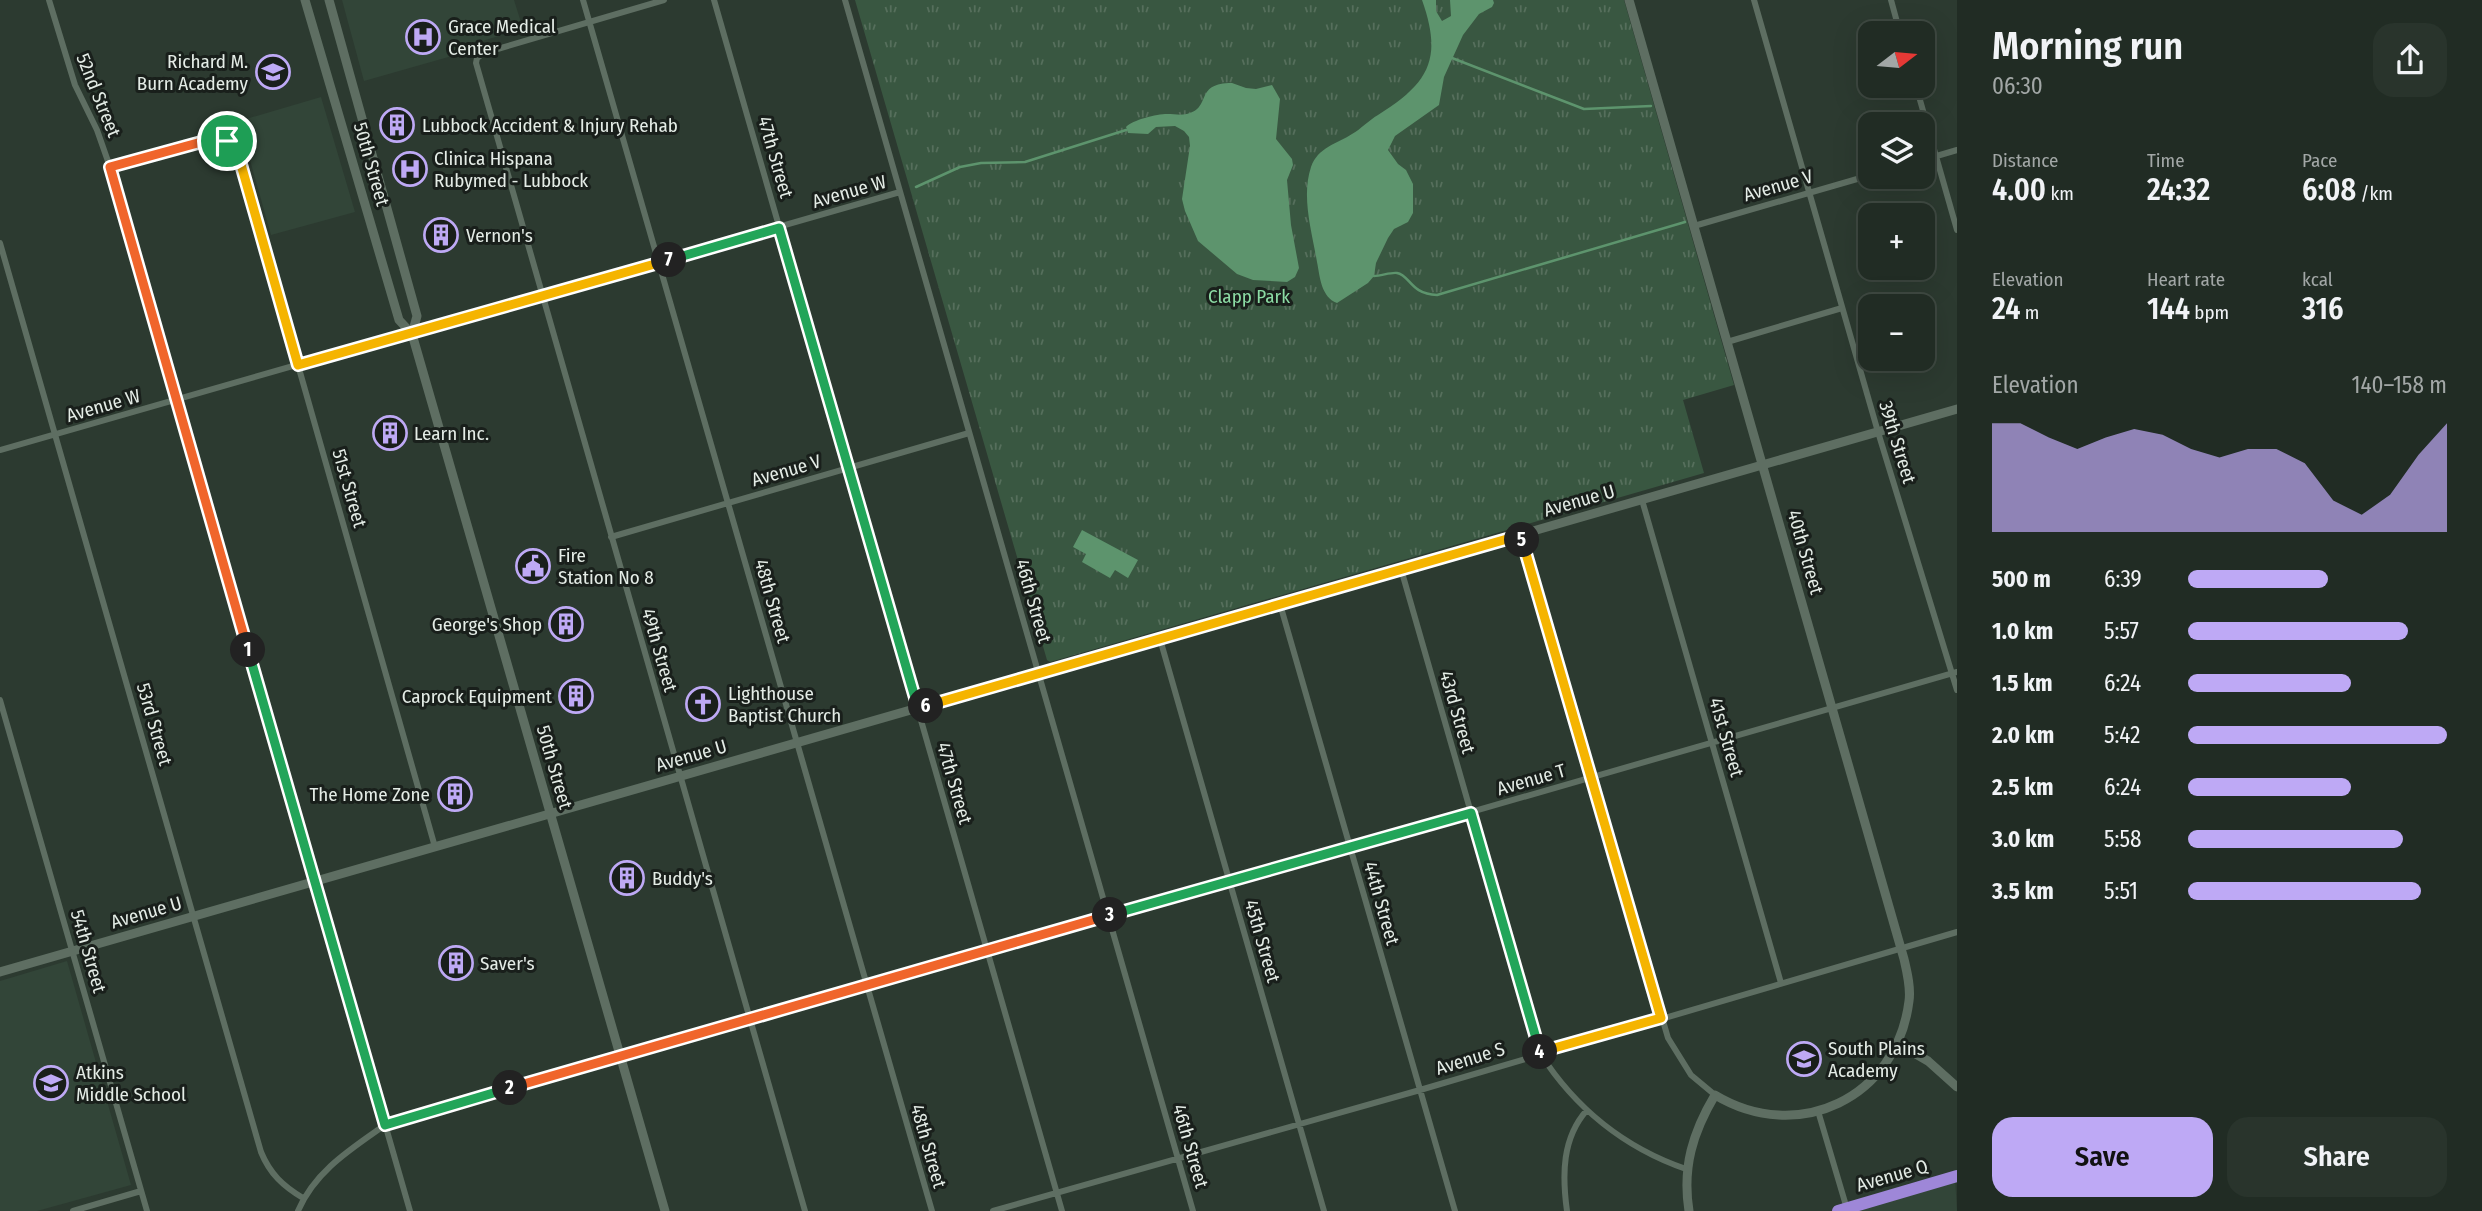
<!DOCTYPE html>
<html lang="en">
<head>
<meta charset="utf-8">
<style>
  body { margin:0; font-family:"Fira Sans Condensed",sans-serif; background:#29342c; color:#f1f3f6; height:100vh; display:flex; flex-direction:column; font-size:26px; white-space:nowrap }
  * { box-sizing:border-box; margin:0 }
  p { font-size:23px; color:#a2a7a6 }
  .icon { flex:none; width:38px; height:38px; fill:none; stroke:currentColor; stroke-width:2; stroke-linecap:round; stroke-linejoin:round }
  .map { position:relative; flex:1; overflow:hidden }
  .sheet { display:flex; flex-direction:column; background:#212c24; width:525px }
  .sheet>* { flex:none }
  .needle { width:46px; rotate:74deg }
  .buttons { position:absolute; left:1858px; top:21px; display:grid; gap:14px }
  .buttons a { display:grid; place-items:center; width:77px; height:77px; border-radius:14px; background:#212c24; box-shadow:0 7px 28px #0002,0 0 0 2px #3e4841; font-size:35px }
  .pin { position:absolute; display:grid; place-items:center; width:60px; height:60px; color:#fff; margin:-30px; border:4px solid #fff; border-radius:50%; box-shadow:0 2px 7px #0007 }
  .km { position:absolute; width:35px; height:35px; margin:-18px; border-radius:50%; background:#222; color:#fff; font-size:19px; line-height:35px; text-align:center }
  .round { display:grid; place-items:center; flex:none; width:74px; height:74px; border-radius:21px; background:#29342c }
  .summary { display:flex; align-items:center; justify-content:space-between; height:119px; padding:0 35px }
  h1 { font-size:38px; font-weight:600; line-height:52px }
  .stats { display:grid; grid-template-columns:repeat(3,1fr); gap:10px; height:119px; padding:7px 35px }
  .stats div { display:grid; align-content:center }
  .stats b { font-size:30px; font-weight:600 }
  .stats small { font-size:19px; font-weight:400 }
  .stats p { font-size:19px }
  .chart { height:196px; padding:14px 35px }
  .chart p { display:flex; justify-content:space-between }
  .chart svg { width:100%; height:126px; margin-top:7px; fill:#bea9f5; opacity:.7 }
  .primary-button { display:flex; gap:14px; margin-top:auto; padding:14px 35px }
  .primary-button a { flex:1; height:80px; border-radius:21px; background:#bea9f5; color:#111; font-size:28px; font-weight:600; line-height:80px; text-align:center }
  .primary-button a+a { background:#29342c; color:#f1f3f6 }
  ul { padding:0 35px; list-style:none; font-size:23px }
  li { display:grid; grid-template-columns:112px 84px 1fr; align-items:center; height:52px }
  li i { height:18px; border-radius:9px; background:#bea9f5 }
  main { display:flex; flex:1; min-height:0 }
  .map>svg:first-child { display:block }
</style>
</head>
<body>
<main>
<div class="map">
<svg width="1957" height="1211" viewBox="0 0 1957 1211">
  <defs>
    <pattern id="park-tufts" width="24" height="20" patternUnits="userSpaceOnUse" patternTransform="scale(1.75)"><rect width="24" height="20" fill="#395741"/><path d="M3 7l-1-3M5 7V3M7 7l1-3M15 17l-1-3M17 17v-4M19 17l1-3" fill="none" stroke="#566f5c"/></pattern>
  </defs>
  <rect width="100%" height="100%" fill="#2c3a30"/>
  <path fill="#324538" d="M342,0H514L523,29L465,46L466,52L364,81Z
    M321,97L355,212L271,235L250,160L239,140L236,122Z
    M67,961L131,1185L37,1211H0V981Z
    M1955,1177L1957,1211H1847Z"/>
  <path fill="url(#park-tufts)" d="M855,0H1624L1734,385L1683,400L1704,473L1050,662L1047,660Z"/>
  <path fill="#5d946d" d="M1422,0H1436V11L1442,21L1451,16L1450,0H1493L1494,3L1492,7L1479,14L1463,35L1444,77L1439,105L1395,136L1388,150L1398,164L1406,170L1413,184V213L1408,222L1394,229L1388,238L1376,263L1374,276L1368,283L1337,303C1321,297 1320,277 1317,262C1312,232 1301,197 1311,167C1318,147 1337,144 1352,134C1361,129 1369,120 1378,115C1429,83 1443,59 1422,0Z
    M1232,83L1246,88L1256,89L1272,85L1280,99L1276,139L1292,159L1293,165L1287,180L1291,225L1299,268L1295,277L1287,282L1253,280L1237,274L1198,241L1185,211L1182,199L1190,146L1189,137L1184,131L1175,126L1156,127L1148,134L1128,133L1126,127C1132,120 1157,114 1167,114C1175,114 1183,116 1190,113C1211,106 1195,83 1232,83Z
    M1082,530L1138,560L1128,578L1115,570L1110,578L1082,562L1086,554L1073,547Z"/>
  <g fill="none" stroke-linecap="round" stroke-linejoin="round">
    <path stroke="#5d946d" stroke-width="2.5" d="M1452,58L1584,109L1651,106
      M916,187L960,167L981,163L1025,162L1126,130
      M1374,276C1381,276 1391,272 1397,273C1410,275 1410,294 1437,295L1685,222"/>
    <path stroke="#5e6e62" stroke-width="6" d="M49,0L75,85L97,130L110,167L410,1211
      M583,0L932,1211
      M664,0L484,53L477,58L476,63L805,1211
      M714,0L1062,1211
      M845,0L1193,1211
      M1754,0L1878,432L1957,690
      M1891,0L1900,33
      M1916,86L1957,230
      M1923,160L1957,150
      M110,167L216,138L227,141L240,161L435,847
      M1694,226L1871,175
      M0,243L261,1152C270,1174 283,1186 303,1198
      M1727,342L1842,308
      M0,450L900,192
      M1642,500L1781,983
      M1521,535L1668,1038L1691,1075L1715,1095
      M611,537L969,433
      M1401,569L1540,1053C1575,1108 1625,1148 1686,1169
      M1280,604L1455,1211
      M1160,639L1324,1211
      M0,700L147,1211
      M1818,1111L1847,1209
      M73,1211L141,1191
      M298,1211C315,1171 351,1149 385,1125L1957,672
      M993,1211L1420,1090L1957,932
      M1567,1211C1562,1175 1562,1138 1587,1110"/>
    <path stroke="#5e6e62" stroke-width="9" d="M305,0L399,320L412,334L665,1211
      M329,0L417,316L412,334
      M1629,0L1904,959C1907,972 1911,988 1909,1001C1897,1098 1798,1145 1715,1095C1693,1132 1682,1167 1689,1211
      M0,972L1957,409
      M1897,1043L1928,1061L1957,1087"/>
    <path stroke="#9e87d8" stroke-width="12" d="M1838,1211L1957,1176"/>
  </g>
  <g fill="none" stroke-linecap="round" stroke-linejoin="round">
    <g stroke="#fff" stroke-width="14">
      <path id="split-1" d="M227,141L216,138L110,167L248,650"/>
    </g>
    <g stroke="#fff" stroke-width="14">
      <path id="split-2" d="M248,650L385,1125L510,1088"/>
    </g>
    <g stroke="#fff" stroke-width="14">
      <path id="split-3" d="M510,1088L1110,915"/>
    </g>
    <g stroke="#fff" stroke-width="14">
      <path id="split-4" d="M1110,915L1471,813L1540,1052"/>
    </g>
    <g stroke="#fff" stroke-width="14">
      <path id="split-5" d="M1522,540L1661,1018L1540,1052"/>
    </g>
    <g stroke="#fff" stroke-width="14">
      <path id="split-6" d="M926,706L1521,535L1522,540"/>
    </g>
    <g stroke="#fff" stroke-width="14">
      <path id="split-7" d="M669,260L779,228L918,708L926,706"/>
    </g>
    <g stroke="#fff" stroke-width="14">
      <path id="split-8" d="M227,141L240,161L298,365L669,260"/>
    </g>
    <use href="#split-1" stroke="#f0652b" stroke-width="9"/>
    <use href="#split-2" stroke="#22a559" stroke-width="9"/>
    <use href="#split-3" stroke="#f0652b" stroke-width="9"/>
    <use href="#split-4" stroke="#22a559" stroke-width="9"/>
    <use href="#split-5" stroke="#f5b400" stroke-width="9"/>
    <use href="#split-6" stroke="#f5b400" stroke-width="9"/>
    <use href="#split-7" stroke="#22a559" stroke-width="9"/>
    <use href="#split-8" stroke="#f5b400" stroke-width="9"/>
  </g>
  <defs>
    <g id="hospital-ring" transform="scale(1.75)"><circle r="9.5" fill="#191f1b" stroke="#bea9f5" stroke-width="1.5"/><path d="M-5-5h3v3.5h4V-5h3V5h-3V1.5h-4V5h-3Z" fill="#bea9f5"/></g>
    <g id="school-ring" transform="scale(1.75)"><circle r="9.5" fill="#191f1b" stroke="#bea9f5" stroke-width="1.5"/><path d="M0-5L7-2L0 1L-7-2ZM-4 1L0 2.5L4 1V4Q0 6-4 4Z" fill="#bea9f5"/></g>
    <g id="building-ring" transform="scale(1.75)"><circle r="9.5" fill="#191f1b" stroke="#bea9f5" stroke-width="1.5"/><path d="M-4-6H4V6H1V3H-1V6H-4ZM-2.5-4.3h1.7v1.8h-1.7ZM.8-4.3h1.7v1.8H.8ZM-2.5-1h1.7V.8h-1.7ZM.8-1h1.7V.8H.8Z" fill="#bea9f5"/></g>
    <g id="civic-ring" transform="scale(1.75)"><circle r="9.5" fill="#191f1b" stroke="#bea9f5" stroke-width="1.5"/><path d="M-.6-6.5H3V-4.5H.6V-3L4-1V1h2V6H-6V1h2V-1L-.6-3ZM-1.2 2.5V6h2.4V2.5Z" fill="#bea9f5"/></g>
    <g id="church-ring" transform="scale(1.75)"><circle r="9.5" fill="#191f1b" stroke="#bea9f5" stroke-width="1.5"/><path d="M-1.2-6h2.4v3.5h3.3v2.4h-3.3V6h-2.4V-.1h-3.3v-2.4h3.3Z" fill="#bea9f5"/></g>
    <g id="university-ring" transform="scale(1.75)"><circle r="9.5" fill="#191f1b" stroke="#bea9f5" stroke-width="1.5"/><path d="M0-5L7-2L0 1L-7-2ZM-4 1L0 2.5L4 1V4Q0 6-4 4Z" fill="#bea9f5"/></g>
  </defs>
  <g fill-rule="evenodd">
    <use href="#hospital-ring" x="423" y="37"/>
    <use href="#school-ring" x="273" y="72"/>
    <use href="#building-ring" x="397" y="125"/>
    <use href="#hospital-ring" x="410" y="169"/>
    <use href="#building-ring" x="441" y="235"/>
    <use href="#building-ring" x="390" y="433"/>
    <use href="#civic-ring" x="533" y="566"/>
    <use href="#building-ring" x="566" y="624"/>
    <use href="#building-ring" x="576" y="696"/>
    <use href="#church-ring" x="703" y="704"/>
    <use href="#building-ring" x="455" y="794"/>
    <use href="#building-ring" x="627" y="878"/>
    <use href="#building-ring" x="456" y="963"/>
    <use href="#university-ring" x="1804" y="1059"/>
    <use href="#school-ring" x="51" y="1083"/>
  </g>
  <g text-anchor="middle" stroke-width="6" stroke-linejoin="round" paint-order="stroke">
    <g font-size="19" fill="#e4ece6" stroke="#191f1b" text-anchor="start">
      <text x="448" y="33">Grace Medical<tspan x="448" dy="22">Center</tspan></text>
      <text x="248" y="68" text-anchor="end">Richard M.<tspan x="248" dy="22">Burn Academy</tspan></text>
      <text x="422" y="132">Lubbock Accident &amp; Injury Rehab</text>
      <text x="434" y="165">Clinica Hispana<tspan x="434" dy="22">Rubymed - Lubbock</tspan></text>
      <text x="466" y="242">Vernon's</text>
      <text x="414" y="440">Learn Inc.</text>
      <text x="558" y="562">Fire<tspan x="558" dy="22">Station No 8</tspan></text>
      <text x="542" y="631" text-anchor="end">George's Shop</text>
      <text x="728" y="700">Lighthouse<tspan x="728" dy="22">Baptist Church</tspan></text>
      <text x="552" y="703" text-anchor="end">Caprock Equipment</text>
      <text x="430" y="801" text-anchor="end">The Home Zone</text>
      <text x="652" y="885">Buddy's</text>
      <text x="480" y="970">Saver's</text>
      <text x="1828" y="1055">South Plains<tspan x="1828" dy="22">Academy</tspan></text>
      <text x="76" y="1079">Atkins<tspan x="76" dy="22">Middle School</tspan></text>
    </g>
    <g font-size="19" fill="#e4ece6" stroke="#191f1b">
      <text transform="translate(99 95) rotate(68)" y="7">52nd Street</text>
      <text transform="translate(776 157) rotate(74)" y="7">47th Street</text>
      <text transform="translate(372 164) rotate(74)" y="7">50th Street</text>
      <text transform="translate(1778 185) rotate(-16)" y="7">Avenue V</text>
      <text transform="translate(849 191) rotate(-16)" y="7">Avenue W</text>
      <text transform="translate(103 405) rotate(-16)" y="7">Avenue W</text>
      <text transform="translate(1898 442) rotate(73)" y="7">39th Street</text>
      <text transform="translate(786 470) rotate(-16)" y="7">Avenue V</text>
      <text transform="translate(350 488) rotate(74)" y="7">51st Street</text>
      <text transform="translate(1579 500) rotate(-16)" y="7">Avenue U</text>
      <text transform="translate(1806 552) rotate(74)" y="7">40th Street</text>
      <text transform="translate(773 601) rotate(74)" y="7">48th Street</text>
      <text transform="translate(1034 601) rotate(74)" y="7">46th Street</text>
      <text transform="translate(660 650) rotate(74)" y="7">49th Street</text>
      <text transform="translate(1458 712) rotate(74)" y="7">43rd Street</text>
      <text transform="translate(155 724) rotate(74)" y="7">53rd Street</text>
      <text transform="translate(1727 737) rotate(74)" y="7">41st Street</text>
      <text transform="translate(691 755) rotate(-16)" y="7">Avenue U</text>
      <text transform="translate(555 767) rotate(74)" y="7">50th Street</text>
      <text transform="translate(1531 779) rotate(-16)" y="7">Avenue T</text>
      <text transform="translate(955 783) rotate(74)" y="7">47th Street</text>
      <text transform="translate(1382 903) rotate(74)" y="7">44th Street</text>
      <text transform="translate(146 912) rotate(-16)" y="7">Avenue U</text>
      <text transform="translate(1263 941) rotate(74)" y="7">45th Street</text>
      <text transform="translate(89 951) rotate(74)" y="7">54th Street</text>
      <text transform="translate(1470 1058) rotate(-17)" y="7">Avenue S</text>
      <text transform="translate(929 1146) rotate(74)" y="7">48th Street</text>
      <text transform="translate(1191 1146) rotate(74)" y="7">46th Street</text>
      <text transform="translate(1892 1175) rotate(-16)" y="7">Avenue Q</text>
    </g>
    <g font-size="19" fill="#8cdca4" stroke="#191f1b">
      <text x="1249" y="303">Clapp Park</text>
    </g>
  </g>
</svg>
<div class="buttons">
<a><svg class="needle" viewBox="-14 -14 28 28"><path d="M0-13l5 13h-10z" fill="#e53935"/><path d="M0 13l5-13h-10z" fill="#a2a7a6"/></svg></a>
<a><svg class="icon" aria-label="layers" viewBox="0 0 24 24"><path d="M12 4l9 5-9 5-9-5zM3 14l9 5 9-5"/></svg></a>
<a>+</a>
<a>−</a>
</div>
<div class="pin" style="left:227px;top:141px;background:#1e9e55"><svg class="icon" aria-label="arrive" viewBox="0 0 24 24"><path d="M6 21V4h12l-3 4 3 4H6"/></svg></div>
<b class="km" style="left:248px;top:650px">1</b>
<b class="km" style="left:510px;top:1088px">2</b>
<b class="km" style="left:1110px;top:915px">3</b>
<b class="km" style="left:1540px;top:1052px">4</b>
<b class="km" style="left:1522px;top:540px">5</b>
<b class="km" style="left:926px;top:706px">6</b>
<b class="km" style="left:669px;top:260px">7</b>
</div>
<section class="sheet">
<div class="summary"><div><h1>Morning run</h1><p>06:30</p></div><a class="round"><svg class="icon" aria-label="share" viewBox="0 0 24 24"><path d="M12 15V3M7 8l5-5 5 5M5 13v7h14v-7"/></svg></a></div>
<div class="stats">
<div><p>Distance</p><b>4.00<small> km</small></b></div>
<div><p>Time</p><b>24:32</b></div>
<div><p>Pace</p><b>6:08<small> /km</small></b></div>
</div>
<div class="stats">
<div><p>Elevation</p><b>24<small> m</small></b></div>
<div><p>Heart rate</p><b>144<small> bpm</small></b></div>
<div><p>kcal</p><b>316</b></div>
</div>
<div class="chart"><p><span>Elevation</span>140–158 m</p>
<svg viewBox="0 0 160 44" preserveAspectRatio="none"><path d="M0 44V6L10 6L20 11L30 15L40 11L50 8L60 10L70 15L80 18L90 15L100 15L110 20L120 33L130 38L140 31L150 17L160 6V44z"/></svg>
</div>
<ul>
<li><b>500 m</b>6:39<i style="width:54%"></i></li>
<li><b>1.0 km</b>5:57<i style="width:85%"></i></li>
<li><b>1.5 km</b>6:24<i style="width:63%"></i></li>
<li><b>2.0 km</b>5:42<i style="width:100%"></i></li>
<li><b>2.5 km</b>6:24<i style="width:63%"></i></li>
<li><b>3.0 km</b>5:58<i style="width:83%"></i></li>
<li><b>3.5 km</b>5:51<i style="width:90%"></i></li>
</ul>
<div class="primary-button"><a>Save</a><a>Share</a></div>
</section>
</main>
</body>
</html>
